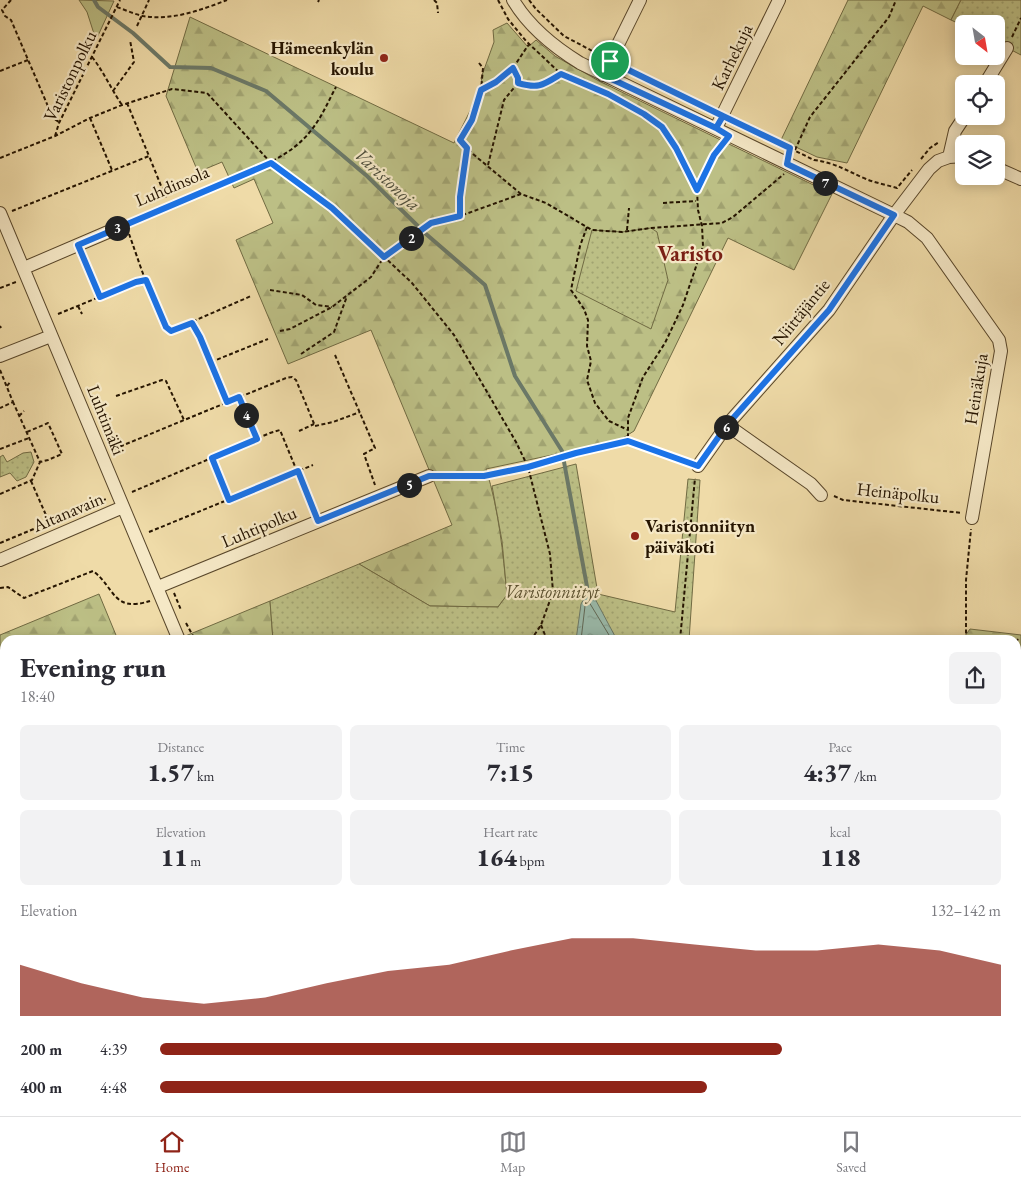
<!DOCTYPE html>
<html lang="en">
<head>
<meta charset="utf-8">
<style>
  body { margin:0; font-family:"EB Garamond",serif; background:#f2f2f3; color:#2b2b33; height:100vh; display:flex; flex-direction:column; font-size:19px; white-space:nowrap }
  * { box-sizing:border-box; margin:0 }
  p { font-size:16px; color:#7c7c81 }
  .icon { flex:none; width:28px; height:28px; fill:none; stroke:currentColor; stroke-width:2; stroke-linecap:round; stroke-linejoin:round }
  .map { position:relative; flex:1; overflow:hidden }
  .sheet { position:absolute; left:0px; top:635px; width:1021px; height:481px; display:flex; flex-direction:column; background:#fff; border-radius:15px 15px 0 0; box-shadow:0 2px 12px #0003 }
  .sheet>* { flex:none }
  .needle { width:32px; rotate:149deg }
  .tools { position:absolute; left:955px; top:15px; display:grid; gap:10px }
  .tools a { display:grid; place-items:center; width:50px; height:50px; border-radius:8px; background:#fff; box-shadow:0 2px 12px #0003; font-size:25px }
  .pin { position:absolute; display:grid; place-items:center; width:42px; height:42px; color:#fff; margin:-21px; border:2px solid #fff; border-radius:50%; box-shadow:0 1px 5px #0007 }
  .km { position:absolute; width:25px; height:25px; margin:-12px; border-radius:50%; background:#222; color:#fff; font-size:14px; line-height:25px; text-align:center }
  .round { display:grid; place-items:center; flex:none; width:52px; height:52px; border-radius:8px; background:#f2f2f3 }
  .head { display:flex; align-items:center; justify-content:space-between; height:85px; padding:0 20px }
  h1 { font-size:28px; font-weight:800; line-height:38px }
  .metrics { display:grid; grid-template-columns:repeat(3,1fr); gap:8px; height:85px; padding:5px 20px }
  .metrics div { display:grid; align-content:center; border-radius:8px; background:#f2f2f3; text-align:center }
  .metrics b { font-size:25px; font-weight:800 }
  .metrics small { font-size:14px; font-weight:400 }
  .metrics p { font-size:14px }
  .chart { height:140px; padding:10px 20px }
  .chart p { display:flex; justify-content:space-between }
  .chart svg { width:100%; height:90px; margin-top:5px; fill:#8f2418; opacity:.7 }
  ul { padding:0 20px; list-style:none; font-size:16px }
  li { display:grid; grid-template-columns:80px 60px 1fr; align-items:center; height:38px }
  li i { height:12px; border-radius:6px; background:#8f2418 }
  .dock { display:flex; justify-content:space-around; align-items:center; height:70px; border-top:1px solid #e1e1e2; background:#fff; font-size:14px; color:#7c7c81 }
  .dock a { display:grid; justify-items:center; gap:2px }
  .dock .selected { color:#8f2418 }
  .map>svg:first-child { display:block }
</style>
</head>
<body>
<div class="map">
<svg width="1021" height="1116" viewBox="0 0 1021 1116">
  <defs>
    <pattern id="forest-firs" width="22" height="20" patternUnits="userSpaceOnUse" patternTransform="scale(1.25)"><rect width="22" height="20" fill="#bcbf85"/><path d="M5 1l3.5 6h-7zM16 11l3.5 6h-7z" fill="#a1a371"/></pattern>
    <pattern id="park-dots" width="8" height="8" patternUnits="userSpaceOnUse" patternTransform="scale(1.25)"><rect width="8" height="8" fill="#bcbf85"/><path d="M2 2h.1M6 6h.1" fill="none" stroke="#a1a371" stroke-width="1.8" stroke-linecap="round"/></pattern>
    <pattern id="water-ripples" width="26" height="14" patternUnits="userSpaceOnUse" patternTransform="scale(1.25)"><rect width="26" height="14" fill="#9abbac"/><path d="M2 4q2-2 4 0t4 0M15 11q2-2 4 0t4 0" fill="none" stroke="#85a092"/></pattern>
  </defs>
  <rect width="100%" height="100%" fill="#efdba8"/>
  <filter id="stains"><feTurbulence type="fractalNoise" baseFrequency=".004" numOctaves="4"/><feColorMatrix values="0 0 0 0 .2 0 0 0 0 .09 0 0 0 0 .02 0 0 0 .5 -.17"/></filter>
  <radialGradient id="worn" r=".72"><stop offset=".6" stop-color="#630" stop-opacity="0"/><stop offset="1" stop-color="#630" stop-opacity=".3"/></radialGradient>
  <path fill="#bcbf85" stroke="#706a42" d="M79,0L114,1L96,40L87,12Z
    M296,1111H394L392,1116H295Z"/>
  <path fill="url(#forest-firs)" stroke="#706a42" d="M848,0H961L951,20L923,6L847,163L817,157L781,140Z
    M190,17L454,143L483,85L481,78L494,42L493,30L507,23L528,47L536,40L555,56L599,81L832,194L794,270L728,238L634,431L618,441L486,469C499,510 503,553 507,595L498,607L430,606L359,564L452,525L371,330L288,364L236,240L273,223L254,179L234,188L222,162L198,172L166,96Z
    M99,594L118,640H5V715L0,717V635Z
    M270,601L273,640H184L183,637Z
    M970,629L1021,635V732L1016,739V640H962Z
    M0,1021L5,1033V1111H296L295,1116H0Z
    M401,1111H552L553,1116H399Z"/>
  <path fill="url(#park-dots)" stroke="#706a42" d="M961,0H1021V55L996,42V24H964V26L951,20Z
    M651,228L657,232L668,280L651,329L576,291L592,230L622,232Z
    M31,452L34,462L26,477L17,481L10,473L0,477V457L3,455L7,462L23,453Z
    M576,464L598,594L675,612L688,479L700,480L689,640H273L270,601L359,564L430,606L498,607L507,595L502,541L492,486Z"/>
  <path fill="url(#water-ripples)" stroke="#6b7867" d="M588,592L593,595L617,640H576L581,604Z"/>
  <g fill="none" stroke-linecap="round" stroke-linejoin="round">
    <path stroke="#606856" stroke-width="1" d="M581,640L585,606L589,602L612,640"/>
    <path stroke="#6b7867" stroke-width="4" d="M94,0L98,7L133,33L170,67L211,68L266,91L367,176L426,234L485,285L515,376L562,451L588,592
      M1016,726L1021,720"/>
    <g stroke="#58462a" stroke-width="8">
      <path id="lane" d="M108,232L224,183
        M1016,931L1021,933
        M1016,1012L1021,1014"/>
    </g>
    <g stroke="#58462a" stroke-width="14">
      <path id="street" d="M513,0C529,27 554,47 580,63L894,215L908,222L927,238L999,340L1001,351L972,518
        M603,75L640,0
        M985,84L1007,48
        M716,128L779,0
        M949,157L955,131L965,116
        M996,168L1021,179
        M0,213L179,640
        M24,268L108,232
        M0,356L51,336
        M727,425L811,484L821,495
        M698,466L727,425L829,310L894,215L929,169L938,161L949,157L964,156
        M0,560L123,507
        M158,587L429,476
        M0,912L5,920"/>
    </g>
    <g stroke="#251400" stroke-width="19">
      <path id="secondary" d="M1016,900L1021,890
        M930,1116L931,1111"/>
    </g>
    <path stroke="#251400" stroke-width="2" stroke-dasharray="4 2.5" stroke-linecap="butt" d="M11,0L2,10L5,16L11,20L53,118L59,122
      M434,0L437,3L438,13
      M498,0L508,19L526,41L561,74L607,94L643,114L662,127L676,148L697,190
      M529,0L536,9L564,36L600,55
      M318,2L319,0
      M117,7C125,10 134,14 143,16C172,21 201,10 227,0
      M137,26L149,0
      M1012,37L1021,18
      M92,57C104,72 111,89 122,105
      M479,63L483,68L481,90
      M619,66L712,111
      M0,71L28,60
      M518,83C538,89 544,84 561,74
      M113,91L134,62L130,40
      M127,103L149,156
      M90,118L112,170
      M732,120L814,160C836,163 847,171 866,179C876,183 887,185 897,188L912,170
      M55,136L59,123L120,0
      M964,142L971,144
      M795,150L810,117L889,17L896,0
      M0,158L55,136L90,118L122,105L172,89L207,93L271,163L332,208L412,283L454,335L516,442L528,467L550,554L553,592L541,625L531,640
      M921,159L930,148L939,142
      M488,165L504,100L518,83V78L513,68
      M231,180C262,166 295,155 315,125C323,114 329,100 336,87
      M521,194L473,154L460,140L472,120L481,90L496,82L513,68L529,44
      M663,203L696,201
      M12,211L149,156L166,198
      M460,216V197L467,148
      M587,227L580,246L571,290L584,309L588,320L587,346L591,361L587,380L595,403L609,421L628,430
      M627,230L629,208
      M129,234C137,255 156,318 171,331L251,296
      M82,255L100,297
      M0,288L16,282
      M270,290L302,295L316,305L332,307
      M78,306L82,314
      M58,314L136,282L145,280
      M192,323L200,337L227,402
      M0,326L1,328
      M280,331L290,329L332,307L371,277L384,257L431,223L460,216L521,194L546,203L592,230L622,232L651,228L722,223L733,217L784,174
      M301,354L334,332L347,296
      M335,355L375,448L364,454L375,485
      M211,362L268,339
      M0,370L13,402L0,408
      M7,386L11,381
      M116,396L162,380L166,381L184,420
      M239,397L257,439
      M19,416L24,411
      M299,431L314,424
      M27,432L48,423L62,454L48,460L40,462
      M628,441L687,461
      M0,449L29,438
      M114,449L286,378L292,377L296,380L315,426L333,422L360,412
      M212,458L229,500
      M441,476H484L628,441V418L643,377L665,343L683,305L703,246L702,226L698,210L697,190L714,155L722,145
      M31,481L49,522
      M132,492L270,433L280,430L313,510
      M0,494L32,480L40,462L13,402
      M834,496L843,500L962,513
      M149,532L313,465
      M0,543L106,499
      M0,588L8,587L24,598L93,571C115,587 112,613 150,601
      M174,593L181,610
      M186,623L193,636L200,640
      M541,625L547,640
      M680,640L695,478
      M966,640V580L971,529
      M1016,642L1018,639
      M1016,686L1021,684
      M0,797L5,801
      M1016,873L1021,863
      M0,940L5,937
      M0,1088L5,1082
      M504,1111L511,1116
      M82,1116L84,1111
      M255,1116V1111
      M268,1116L274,1111
      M392,1116L394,1111
      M576,1116L579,1111
      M910,1116L911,1111"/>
    <use href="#lane" stroke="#f5e8c6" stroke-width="6"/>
    <use href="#street" stroke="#f5e8c6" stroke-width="12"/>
    <use href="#secondary" stroke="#f5e8c6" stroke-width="18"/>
  </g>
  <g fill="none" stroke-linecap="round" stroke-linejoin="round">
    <g stroke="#fff" stroke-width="10">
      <path id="route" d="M610,61L723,116L716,128L729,136L714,155L697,190L676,148L662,127L644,114L608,94L561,74C543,85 539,89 518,83V78L513,68L496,82L481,90L472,120L460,140L467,148L460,197V216L431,223L384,257L332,208L271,163L78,245L100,297L136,282L146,280L166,327L171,331L192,323L200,337L227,402L239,397L257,439L212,458L229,500L298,471L318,521L429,476H484L528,467L576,453L628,441L698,466L727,425L829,310L894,215L787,164L790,148L723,116L716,128L603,75L610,61"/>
    </g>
    <use href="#route" stroke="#1a73e8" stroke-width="6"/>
  </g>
  <g fill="#8f2418" stroke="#f5e8c6" stroke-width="2">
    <circle cx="384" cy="58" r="5"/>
    <circle cx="635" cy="536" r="5"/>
  </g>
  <g text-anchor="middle" stroke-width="4.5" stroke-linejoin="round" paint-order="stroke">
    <g font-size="18" font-weight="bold" fill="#251400" stroke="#f5e8c6" text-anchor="end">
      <text x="374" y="54">Hämeenkylän<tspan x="374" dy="21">koulu</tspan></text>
      <text x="645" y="532" text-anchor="start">Varistonniityn<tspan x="645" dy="21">päiväkoti</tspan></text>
    </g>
    <g font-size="18" fill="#251400" stroke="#f5e8c6">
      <text transform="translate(732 57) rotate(-64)" y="6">Karhekuja</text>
      <text transform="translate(70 76) rotate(-64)" y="6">Varistonpolku</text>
      <text transform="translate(172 186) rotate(-23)" y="6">Luhdinsola</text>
      <text transform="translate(801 312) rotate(-51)" y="6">Niittäjäntie</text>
      <text transform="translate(976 389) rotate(-81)" y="6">Heinäkuja</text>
      <text transform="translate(106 420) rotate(68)" y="6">Luhtimäki</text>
      <text transform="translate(898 493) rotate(6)" y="6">Heinäpolku</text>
      <text transform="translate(68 512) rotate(-23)" y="6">Aitanavain</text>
      <text transform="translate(259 527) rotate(-23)" y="6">Luhtipolku</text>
    </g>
    <g font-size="18" font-style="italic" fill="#5a502f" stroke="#f5e8c6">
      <text x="552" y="598">Varistonniityt</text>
    </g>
    <g font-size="19" font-style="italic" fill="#4e4e3c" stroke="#f5e8c6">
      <text transform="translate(388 179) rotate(43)" y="7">Varistonoja</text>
    </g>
    <g font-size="22" font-weight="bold" fill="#7a1f14" stroke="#f5e8c6">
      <text x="690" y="261">Varisto</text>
    </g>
  </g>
  <rect width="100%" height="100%" filter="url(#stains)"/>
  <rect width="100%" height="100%" fill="url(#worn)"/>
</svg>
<div class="tools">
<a><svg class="needle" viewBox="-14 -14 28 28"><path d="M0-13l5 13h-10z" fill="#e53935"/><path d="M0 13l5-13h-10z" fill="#7c7c81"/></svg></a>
<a><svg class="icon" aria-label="locate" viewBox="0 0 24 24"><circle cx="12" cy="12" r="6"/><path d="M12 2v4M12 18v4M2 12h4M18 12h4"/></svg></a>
<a><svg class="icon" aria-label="layers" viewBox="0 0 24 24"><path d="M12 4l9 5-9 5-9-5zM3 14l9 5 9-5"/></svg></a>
</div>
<div class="pin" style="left:610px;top:61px;background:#1e9e55"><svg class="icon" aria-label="arrive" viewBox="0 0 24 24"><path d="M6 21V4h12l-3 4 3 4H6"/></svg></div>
<b class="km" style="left:411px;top:238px">2</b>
<b class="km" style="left:117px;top:228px">3</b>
<b class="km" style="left:246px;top:415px">4</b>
<b class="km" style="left:409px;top:485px">5</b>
<b class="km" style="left:726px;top:427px">6</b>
<b class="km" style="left:825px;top:183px">7</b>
<section class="sheet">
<div class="head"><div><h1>Evening run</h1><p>18:40</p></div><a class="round"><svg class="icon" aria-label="share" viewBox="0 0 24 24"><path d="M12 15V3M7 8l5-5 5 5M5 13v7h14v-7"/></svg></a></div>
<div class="metrics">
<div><p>Distance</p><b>1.57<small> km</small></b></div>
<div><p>Time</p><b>7:15</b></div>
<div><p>Pace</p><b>4:37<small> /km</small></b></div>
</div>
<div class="metrics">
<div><p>Elevation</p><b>11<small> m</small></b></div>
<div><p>Heart rate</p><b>164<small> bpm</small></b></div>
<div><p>kcal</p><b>118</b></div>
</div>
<div class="chart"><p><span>Elevation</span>132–142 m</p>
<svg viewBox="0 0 160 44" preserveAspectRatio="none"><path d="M0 44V19L10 28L20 35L30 38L40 35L50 28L60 22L70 19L80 12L90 6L100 6L110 9L120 12L130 12L140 9L150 12L160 19V44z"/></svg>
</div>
<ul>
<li><b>200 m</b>4:39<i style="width:74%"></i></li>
<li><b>400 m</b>4:48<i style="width:65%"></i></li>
</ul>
</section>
</div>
<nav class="dock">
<a class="selected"><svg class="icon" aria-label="home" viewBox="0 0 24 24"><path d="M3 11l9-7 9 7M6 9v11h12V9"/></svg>Home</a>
<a><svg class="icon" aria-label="map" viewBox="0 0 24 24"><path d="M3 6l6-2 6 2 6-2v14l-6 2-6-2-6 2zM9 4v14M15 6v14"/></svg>Map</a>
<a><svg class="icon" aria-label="saved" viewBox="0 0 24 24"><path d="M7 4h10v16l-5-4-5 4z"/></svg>Saved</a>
</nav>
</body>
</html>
